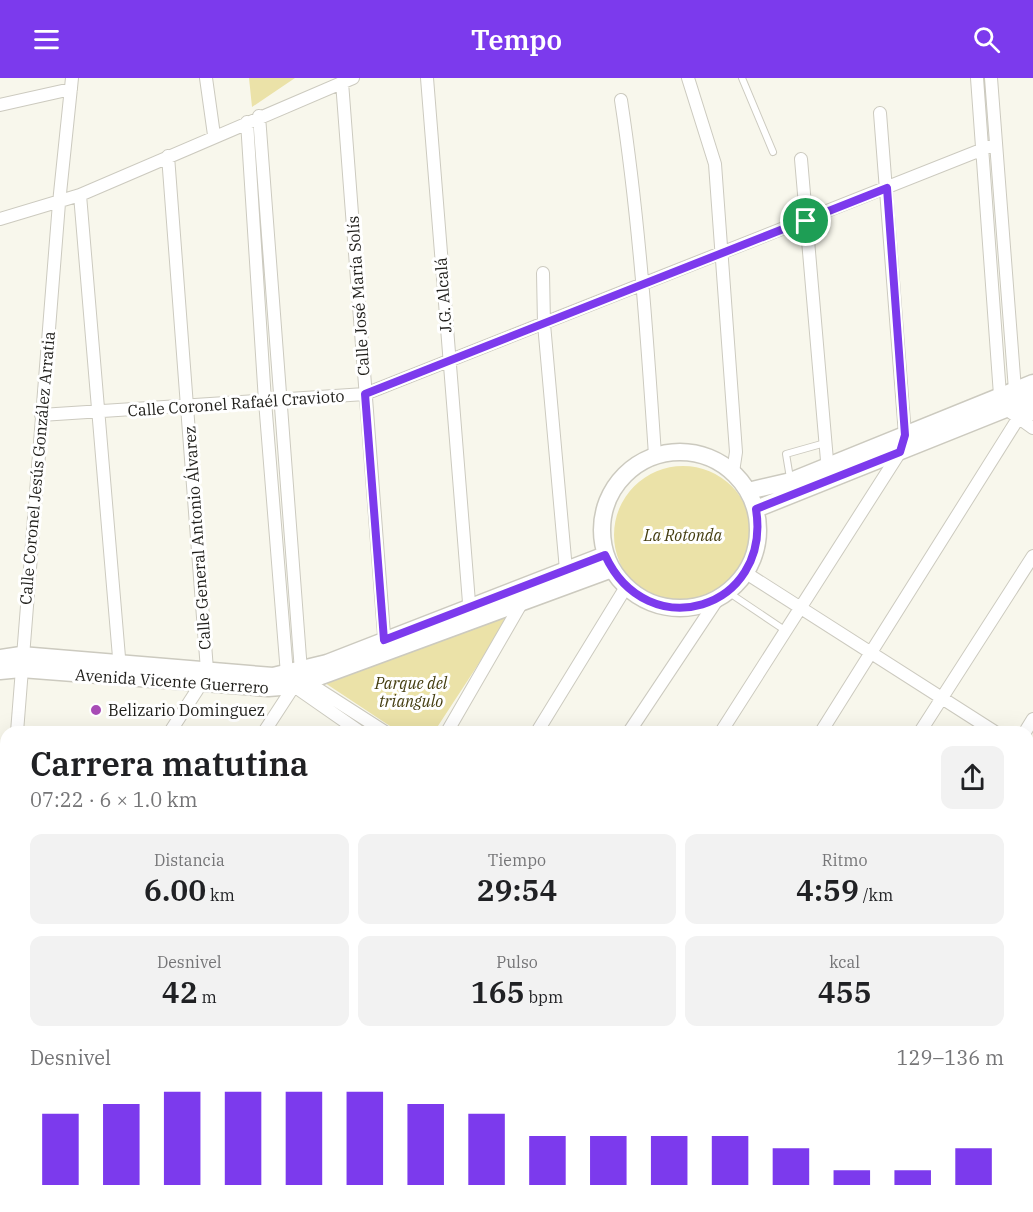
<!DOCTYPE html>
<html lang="es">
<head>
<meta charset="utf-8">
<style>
  body { margin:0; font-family:"IBM Plex Serif",serif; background:#f2f2f2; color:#202124; height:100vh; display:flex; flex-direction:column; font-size:22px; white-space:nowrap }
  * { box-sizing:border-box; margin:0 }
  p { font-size:20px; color:#757577 }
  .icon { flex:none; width:33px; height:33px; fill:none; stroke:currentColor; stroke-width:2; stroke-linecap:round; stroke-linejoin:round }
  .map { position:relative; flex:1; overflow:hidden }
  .details { position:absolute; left:0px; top:648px; width:1034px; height:486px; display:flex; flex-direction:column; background:#fff; border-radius:18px 18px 0 0; box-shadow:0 6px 24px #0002 }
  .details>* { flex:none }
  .pin { position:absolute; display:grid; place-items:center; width:51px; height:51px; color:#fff; margin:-26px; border:3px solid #fff; border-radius:50%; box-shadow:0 2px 6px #0007 }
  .round { display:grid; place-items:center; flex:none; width:63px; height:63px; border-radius:12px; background:#f2f2f2 }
  .headline { display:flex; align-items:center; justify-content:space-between; height:102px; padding:0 30px }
  h1 { font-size:33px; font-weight:600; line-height:45px }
  .metrics { display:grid; grid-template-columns:repeat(3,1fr); gap:9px; height:102px; padding:6px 30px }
  .metrics div { display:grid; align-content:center; border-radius:12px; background:#f2f2f2; text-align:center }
  .metrics b { font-size:30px; font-weight:600 }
  .metrics small { font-size:16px; font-weight:400 }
  .metrics p { font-size:16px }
  .chart { height:168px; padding:12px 30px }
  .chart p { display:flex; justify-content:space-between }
  .chart svg { width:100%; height:108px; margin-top:6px; stroke:#7c3aed; stroke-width:6 }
  header { display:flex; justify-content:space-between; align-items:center; height:78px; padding:0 30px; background:#7c3aed; color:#fff; font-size:27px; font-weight:600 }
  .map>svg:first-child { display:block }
</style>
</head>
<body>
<header><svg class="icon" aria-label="menu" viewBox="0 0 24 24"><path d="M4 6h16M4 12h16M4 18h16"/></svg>Tempo<svg class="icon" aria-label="search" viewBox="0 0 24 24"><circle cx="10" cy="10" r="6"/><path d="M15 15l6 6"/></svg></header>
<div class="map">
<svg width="1033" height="1134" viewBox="0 0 1033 1134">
  <rect width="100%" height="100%" fill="#f8f7ec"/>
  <path fill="#ebe2a8" d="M249,0H295L252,29Z
    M614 457a69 69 0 1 1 138 0a69 69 0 1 1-138 0Z
    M508,533L502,550L434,654H399L325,605Z"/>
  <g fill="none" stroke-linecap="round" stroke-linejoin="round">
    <g stroke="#cccabf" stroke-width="8">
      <path id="service" d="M742,0L773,74
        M790,400L786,376L825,365
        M728,514L786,553
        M467,1128L468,1134"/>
    </g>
    <g stroke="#cccabf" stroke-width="14">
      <path id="minor" d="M206,0L214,57
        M427,0L470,537
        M688,0L715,86L736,374L733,394
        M977,0L1000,317L1005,330L1033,350
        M991,0L1015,312L1019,325L1033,336
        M342,4L385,570
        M621,22C639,140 647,258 655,377
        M0,27L71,11
        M259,38L301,593L307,604L385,654
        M247,44L265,323L287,596L294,608L360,654
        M168,78L207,592L201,606L170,654
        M801,81L828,394
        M80,117L120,591
        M0,141L80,117L353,0
        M543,195L544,246L566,492
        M41,337L365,316L996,66
        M746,495L995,654
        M17,654L59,125L72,0
        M264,654L294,608
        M447,654L525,519
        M537,654L626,509
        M629,654L717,522
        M721,654L900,374L905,357L880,35
        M821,654L1024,331
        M920,654L1033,478
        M1025,654L1033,641
        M1028,674L1033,678
        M0,749L6,748
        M0,928L6,832
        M1028,1008L1033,998
        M1028,1112L1033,1103
        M717,1128L727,1134
        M47,1134L51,1128
        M138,1134L142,1128
        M229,1134L233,1128
        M323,1134L327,1128
        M377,1134V1128
        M538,1134L540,1128
        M680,1134L684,1128
        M1015,1134L1018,1128"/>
    </g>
    <g stroke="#cccabf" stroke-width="17">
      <path id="tertiary" d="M1028,813L1033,805
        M1028,840L1033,832
        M823,1134L827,1128
        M841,1134L845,1128"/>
    </g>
    <g stroke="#cccabf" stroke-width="19">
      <path id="secondary" d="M602 452a78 78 0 1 1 156 0a78 78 0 1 1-156 0Z
        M748,413L791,403L1033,305
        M756,431L1033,320
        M0,580L21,577L273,598L327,585L605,477
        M0,593L21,591L268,610L294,608L612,491"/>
    </g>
    <use href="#service" stroke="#fff" stroke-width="6"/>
    <use href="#minor" stroke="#fff" stroke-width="12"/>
    <use href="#tertiary" stroke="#fff" stroke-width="15"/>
    <use href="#secondary" stroke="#fff" stroke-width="16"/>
  </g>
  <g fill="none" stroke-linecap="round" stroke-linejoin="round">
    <g stroke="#fff" stroke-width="12">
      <path id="route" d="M887,110L905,357L900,374L756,431C772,532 647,569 605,477L384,562L365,316Z"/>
    </g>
    <use href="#route" stroke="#7c3aed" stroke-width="8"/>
  </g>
  <circle fill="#a84cb6" stroke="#fff" stroke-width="2" cx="96" cy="632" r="6"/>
  <g text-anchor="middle" stroke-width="6" stroke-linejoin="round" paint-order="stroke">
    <g font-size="16" fill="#1f1e1a" stroke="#fff">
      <text transform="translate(443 217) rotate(-94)" y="6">J.G. Alcalá</text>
      <text transform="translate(358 218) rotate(-94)" y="6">Calle José María Solís</text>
      <text transform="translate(236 325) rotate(-4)" y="6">Calle Coronel Rafaél Cravioto</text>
      <text transform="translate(37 390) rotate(-85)" y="6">Calle Coronel Jesús González Arratia</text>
      <text transform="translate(197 460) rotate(-94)" y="6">Calle General Antonio Álvarez</text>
      <text transform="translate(172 603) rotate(4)" y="6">Avenida Vicente Guerrero</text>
    </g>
    <g font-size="16" font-style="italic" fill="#443d10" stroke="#fff">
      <text x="683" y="463">La Rotonda</text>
      <text x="411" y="611">Parque del<tspan x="411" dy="18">triangulo</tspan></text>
    </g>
    <g font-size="16" fill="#1f1e1a" stroke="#fff" text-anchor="start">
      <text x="108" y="638">Belizario Dominguez</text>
    </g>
  </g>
</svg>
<div class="pin" style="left:806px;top:143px;background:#1e9e55"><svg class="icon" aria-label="arrive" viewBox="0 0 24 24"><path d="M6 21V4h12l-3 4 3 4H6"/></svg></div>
<section class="details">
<div class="headline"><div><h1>Carrera matutina</h1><p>07:22 · 6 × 1.0 km</p></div><a class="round"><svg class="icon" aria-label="share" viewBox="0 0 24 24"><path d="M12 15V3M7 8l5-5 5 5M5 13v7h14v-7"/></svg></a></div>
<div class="metrics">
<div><p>Distancia</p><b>6.00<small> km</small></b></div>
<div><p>Tiempo</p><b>29:54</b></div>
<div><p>Ritmo</p><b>4:59<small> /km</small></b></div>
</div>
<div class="metrics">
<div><p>Desnivel</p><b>42<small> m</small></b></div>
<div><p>Pulso</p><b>165<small> bpm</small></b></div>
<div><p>kcal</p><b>455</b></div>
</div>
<div class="chart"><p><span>Desnivel</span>129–136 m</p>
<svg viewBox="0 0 160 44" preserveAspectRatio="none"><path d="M5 44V15M15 44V11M25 44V6M35 44V6M45 44V6M55 44V6M65 44V11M75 44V15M85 44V24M95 44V24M105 44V24M115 44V24M125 44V29M135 44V38M145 44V38M155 44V29"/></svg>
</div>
</section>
</div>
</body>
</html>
